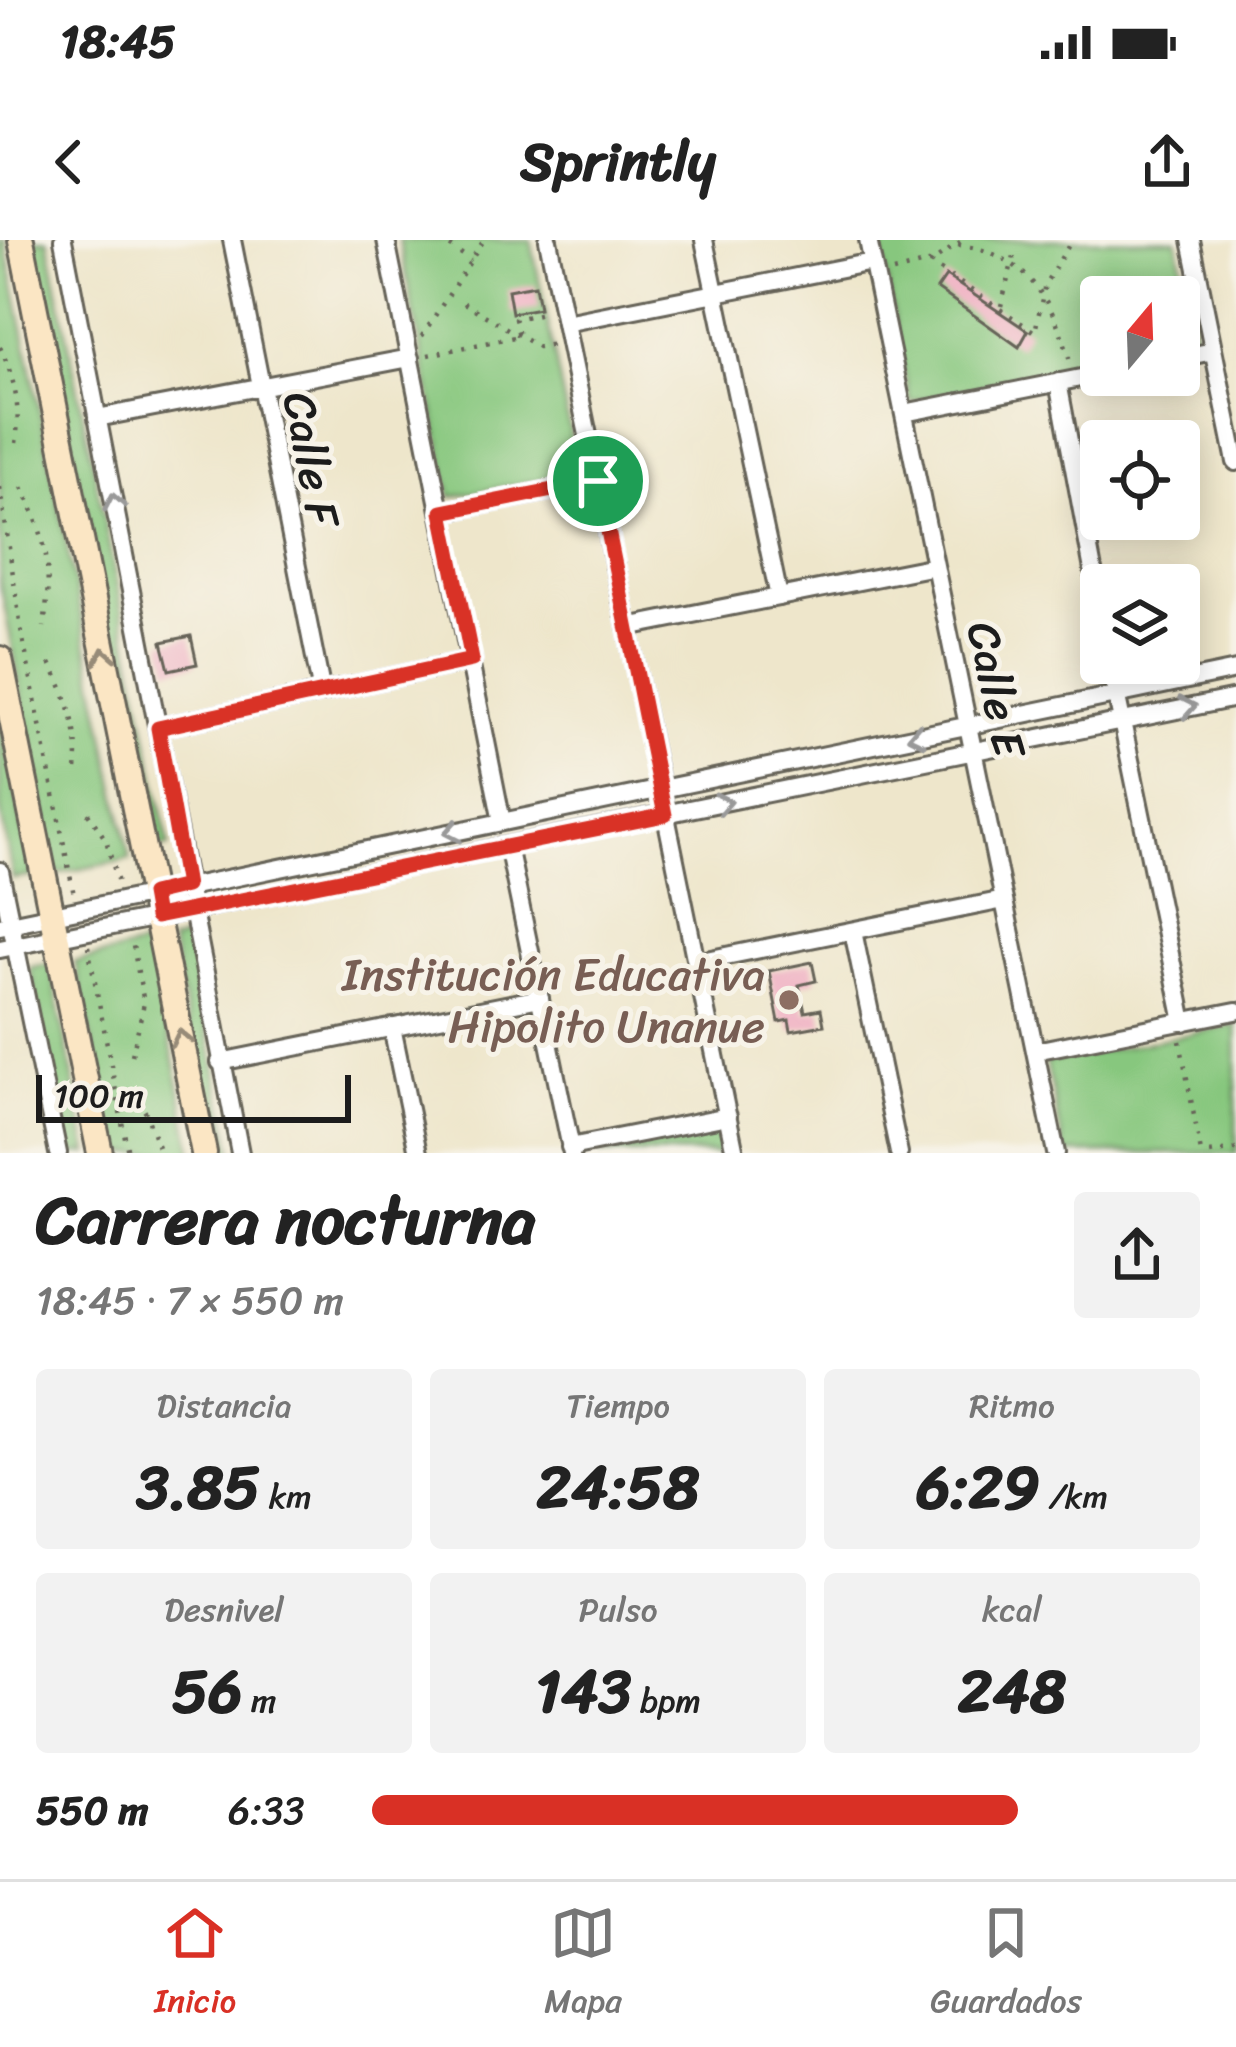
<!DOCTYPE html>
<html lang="es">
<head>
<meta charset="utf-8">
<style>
  body { margin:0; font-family:Sriracha,sans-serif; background:#f2f2f2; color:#222; height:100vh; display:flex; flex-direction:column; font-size:45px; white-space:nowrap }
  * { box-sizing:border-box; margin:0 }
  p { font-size:39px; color:#767676 }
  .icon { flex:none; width:66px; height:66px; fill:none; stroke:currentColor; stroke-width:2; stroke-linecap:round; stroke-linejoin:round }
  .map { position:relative; height:913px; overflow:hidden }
  .drawer { display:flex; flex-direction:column; background:#fff; flex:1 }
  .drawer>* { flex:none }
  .needle { width:78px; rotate:19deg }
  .controls { position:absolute; left:1080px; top:36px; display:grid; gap:24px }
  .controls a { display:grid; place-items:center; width:120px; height:120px; border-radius:12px; background:#fff; box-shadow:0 6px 30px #0003; font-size:60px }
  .scale { position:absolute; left:36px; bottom:30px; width:315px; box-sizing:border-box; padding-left:12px; border:6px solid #1c1c1c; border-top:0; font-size:33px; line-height:42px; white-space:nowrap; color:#1c1c1c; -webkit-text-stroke:9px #f7f3e8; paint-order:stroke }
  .pin { position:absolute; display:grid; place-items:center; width:102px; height:102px; color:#fff; margin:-51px; border:6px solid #fff; border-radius:50%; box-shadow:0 3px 12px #0007 }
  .round { display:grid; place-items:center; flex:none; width:126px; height:126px; border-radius:12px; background:#f2f2f2 }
  .headline { display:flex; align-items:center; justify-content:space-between; height:204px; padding:0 36px }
  h1 { font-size:66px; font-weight:700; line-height:90px }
  .metrics { display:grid; grid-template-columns:repeat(3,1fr); gap:18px; height:204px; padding:12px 36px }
  .metrics div { display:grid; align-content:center; border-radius:12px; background:#f2f2f2; text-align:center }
  .metrics b { font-size:60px; font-weight:700 }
  .metrics small { font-size:33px; font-weight:400 }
  .metrics p { font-size:33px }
  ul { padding:0 36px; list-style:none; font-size:39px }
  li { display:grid; grid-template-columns:192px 144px 1fr; align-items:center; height:90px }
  li i { height:30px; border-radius:15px; background:#d93025 }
  .status { display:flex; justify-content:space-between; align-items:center; height:84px; padding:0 60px; background:#fff; direction:ltr }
  .status svg { height:33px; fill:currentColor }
  header { display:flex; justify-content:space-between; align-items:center; height:156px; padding:0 36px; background:#fff; font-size:54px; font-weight:700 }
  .dock { display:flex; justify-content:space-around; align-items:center; height:168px; border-top:3px solid #e0e0e0; background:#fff; font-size:33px; color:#767676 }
  .dock a { display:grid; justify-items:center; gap:6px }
  .dock .selected { color:#d93025 }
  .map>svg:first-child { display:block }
</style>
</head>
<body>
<div class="status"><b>18:45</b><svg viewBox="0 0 49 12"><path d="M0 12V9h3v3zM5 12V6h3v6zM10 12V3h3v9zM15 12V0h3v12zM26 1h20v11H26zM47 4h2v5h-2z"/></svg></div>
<header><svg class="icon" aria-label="back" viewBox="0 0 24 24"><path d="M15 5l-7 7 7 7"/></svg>Sprintly<svg class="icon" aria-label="share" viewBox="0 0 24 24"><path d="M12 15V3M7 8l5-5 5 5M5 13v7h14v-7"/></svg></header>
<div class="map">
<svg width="1236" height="913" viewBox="0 0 1236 913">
  <rect width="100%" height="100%" fill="#f7f3e8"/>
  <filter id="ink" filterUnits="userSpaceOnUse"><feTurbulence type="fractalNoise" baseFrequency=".00833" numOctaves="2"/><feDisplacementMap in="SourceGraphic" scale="24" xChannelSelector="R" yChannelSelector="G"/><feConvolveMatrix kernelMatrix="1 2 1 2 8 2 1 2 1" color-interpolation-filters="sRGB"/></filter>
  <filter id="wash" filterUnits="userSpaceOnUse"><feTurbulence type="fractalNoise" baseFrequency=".004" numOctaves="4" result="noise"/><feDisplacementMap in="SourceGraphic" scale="48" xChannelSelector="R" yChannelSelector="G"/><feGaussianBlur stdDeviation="2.7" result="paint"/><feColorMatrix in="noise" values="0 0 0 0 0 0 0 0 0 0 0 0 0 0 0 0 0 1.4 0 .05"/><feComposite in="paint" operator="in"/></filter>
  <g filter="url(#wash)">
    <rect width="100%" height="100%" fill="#eee6cb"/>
    <path fill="#87c77e" stroke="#52724d" stroke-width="3" d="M0,0H5L130,619L56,634L0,342Z
      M29,0H48L169,606L152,609Z
      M399,0H531L578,232L451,257Z
      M880,0H1177L1197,103L1179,106V57H1101V122L910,162Z
      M0,474L33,636L13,639L0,567Z
      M188,698L233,913H215L171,702Z
      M150,704L193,913H116L75,722Z
      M50,724L88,913H68L30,727Z
      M1236,785V913H1065L1046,822Z
      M718,889L723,913H599Z"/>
    <g id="blocks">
      <path fill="#efaabf" d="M946,36L1028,91L1019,107L937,49Z
        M535,45L539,68L512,73L508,50Z
        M191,396L197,424L169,430L162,402Z
        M812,722L816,741L799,745L805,772L821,769L824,785L791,791L789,780L779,782L769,731Z"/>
    </g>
  </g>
  <g filter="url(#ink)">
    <use href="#blocks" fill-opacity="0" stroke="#666359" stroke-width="3"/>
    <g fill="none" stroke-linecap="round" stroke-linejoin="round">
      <g stroke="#666359" stroke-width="22">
        <path id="street" d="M63,0L240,913
          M232,0L322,453
          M386,0L502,582
          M548,0L735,913
          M704,0L779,357
          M868,0L1056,913
          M1191,0L1236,222
          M565,83L872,22
          M1179,118L1213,111
          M1058,142L1101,373
          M904,173L1101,134
          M97,178L410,118
          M442,272L598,241
          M627,387L935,326
          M1110,423L1184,782
          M158,488L472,420
          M508,606L572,913
          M0,631L58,913
          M0,686L1236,430
          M853,691L899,913
          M0,709L1236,458
          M696,722L1004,660
          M392,787L418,913
          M1035,811L1236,771
          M220,822L540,758
          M570,907L728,876"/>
      </g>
      <g stroke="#666359" stroke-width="30">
        <path id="secondary" d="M21,0L204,913
          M0,419L100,913"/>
      </g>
      <path stroke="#666359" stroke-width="4.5" stroke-dasharray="3 9" stroke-linecap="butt" d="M440,0L471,20
        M958,5C1026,13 1054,61 1070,122
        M930,23L1035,92L1045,44L1072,0
        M893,32L932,22L963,0
        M464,63L538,107L554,104
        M1001,66L1016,8
        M422,96L484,0
        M0,107C17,144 21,171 15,211
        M428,115L519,96L515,79L543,73
        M0,247L21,389L74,655
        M22,247C48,302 52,326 44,387
        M50,423C69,459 82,496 75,537
        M88,573L106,600L118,643
        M88,706L128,913
        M1180,801L1201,913
        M132,815L144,763L132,701
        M132,850L146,873L160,913
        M1210,913L1236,909"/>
      <use href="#street" stroke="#fff" stroke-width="16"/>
      <use href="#secondary" stroke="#fbe6c4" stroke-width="24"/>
    </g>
    <defs><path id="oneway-chevron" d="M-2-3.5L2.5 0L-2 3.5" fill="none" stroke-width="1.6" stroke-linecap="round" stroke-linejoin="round" transform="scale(3)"/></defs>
    <g stroke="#999">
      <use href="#oneway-chevron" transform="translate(114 262) rotate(-101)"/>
      <use href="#oneway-chevron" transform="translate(1188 467) rotate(-11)"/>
      <use href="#oneway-chevron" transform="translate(916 496) rotate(168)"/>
      <use href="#oneway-chevron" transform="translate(724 563) rotate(-12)"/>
      <use href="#oneway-chevron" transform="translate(452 592) rotate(169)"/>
    </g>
    <g stroke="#978b78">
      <use href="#oneway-chevron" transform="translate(104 416) rotate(-101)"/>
      <use href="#oneway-chevron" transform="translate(181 798) rotate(-102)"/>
    </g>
  </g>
  <g fill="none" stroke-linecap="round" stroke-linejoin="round" filter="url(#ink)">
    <g stroke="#fff" stroke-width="24">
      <path id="route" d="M598,241L665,575L156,677L152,654L186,646L158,488L472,420L442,272Z"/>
    </g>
    <use href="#route" stroke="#d93025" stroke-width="15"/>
  </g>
  <circle fill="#8d6e63" stroke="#f7f3e8" stroke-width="4.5" cx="789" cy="760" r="12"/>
  <g text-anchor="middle" stroke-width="10" stroke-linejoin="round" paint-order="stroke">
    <g font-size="45" fill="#1c1c1c" stroke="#f7f3e8">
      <text transform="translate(312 219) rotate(79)" y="16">Calle F</text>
      <text transform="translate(997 449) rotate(78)" y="16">Calle E</text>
    </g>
    <g font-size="45" fill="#785e54" stroke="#f7f3e8" text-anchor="end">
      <text x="765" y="750">Institución Educativa<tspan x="765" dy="52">Hipolito Unanue</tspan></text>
    </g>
  </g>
</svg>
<div class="controls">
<a><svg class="needle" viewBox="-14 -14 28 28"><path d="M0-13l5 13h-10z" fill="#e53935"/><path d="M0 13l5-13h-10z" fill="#767676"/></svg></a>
<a><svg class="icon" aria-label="locate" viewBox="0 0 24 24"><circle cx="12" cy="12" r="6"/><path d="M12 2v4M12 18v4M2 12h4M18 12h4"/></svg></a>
<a><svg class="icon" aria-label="layers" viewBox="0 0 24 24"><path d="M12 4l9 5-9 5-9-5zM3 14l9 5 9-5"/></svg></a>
</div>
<div class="scale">100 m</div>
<div class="pin" style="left:598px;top:241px;background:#1e9e55"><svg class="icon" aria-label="arrive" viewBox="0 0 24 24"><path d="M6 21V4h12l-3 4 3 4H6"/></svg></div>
</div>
<section class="drawer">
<div class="headline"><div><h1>Carrera nocturna</h1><p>18:45 · 7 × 550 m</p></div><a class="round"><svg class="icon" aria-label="share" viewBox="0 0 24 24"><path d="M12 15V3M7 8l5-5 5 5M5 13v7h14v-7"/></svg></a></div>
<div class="metrics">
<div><p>Distancia</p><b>3.85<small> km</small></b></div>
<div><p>Tiempo</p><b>24:58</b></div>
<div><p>Ritmo</p><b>6:29<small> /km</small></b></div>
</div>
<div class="metrics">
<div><p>Desnivel</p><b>56<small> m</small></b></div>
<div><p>Pulso</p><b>143<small> bpm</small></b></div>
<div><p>kcal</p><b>248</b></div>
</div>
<ul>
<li><b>550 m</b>6:33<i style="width:78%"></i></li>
</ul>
</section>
<nav class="dock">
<a class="selected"><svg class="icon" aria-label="home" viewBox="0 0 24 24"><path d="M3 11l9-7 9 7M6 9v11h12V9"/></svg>Inicio</a>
<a><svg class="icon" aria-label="map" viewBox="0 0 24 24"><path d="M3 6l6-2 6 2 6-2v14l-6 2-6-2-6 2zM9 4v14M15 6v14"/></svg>Mapa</a>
<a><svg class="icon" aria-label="saved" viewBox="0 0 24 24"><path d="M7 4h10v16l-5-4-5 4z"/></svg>Guardados</a>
</nav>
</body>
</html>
